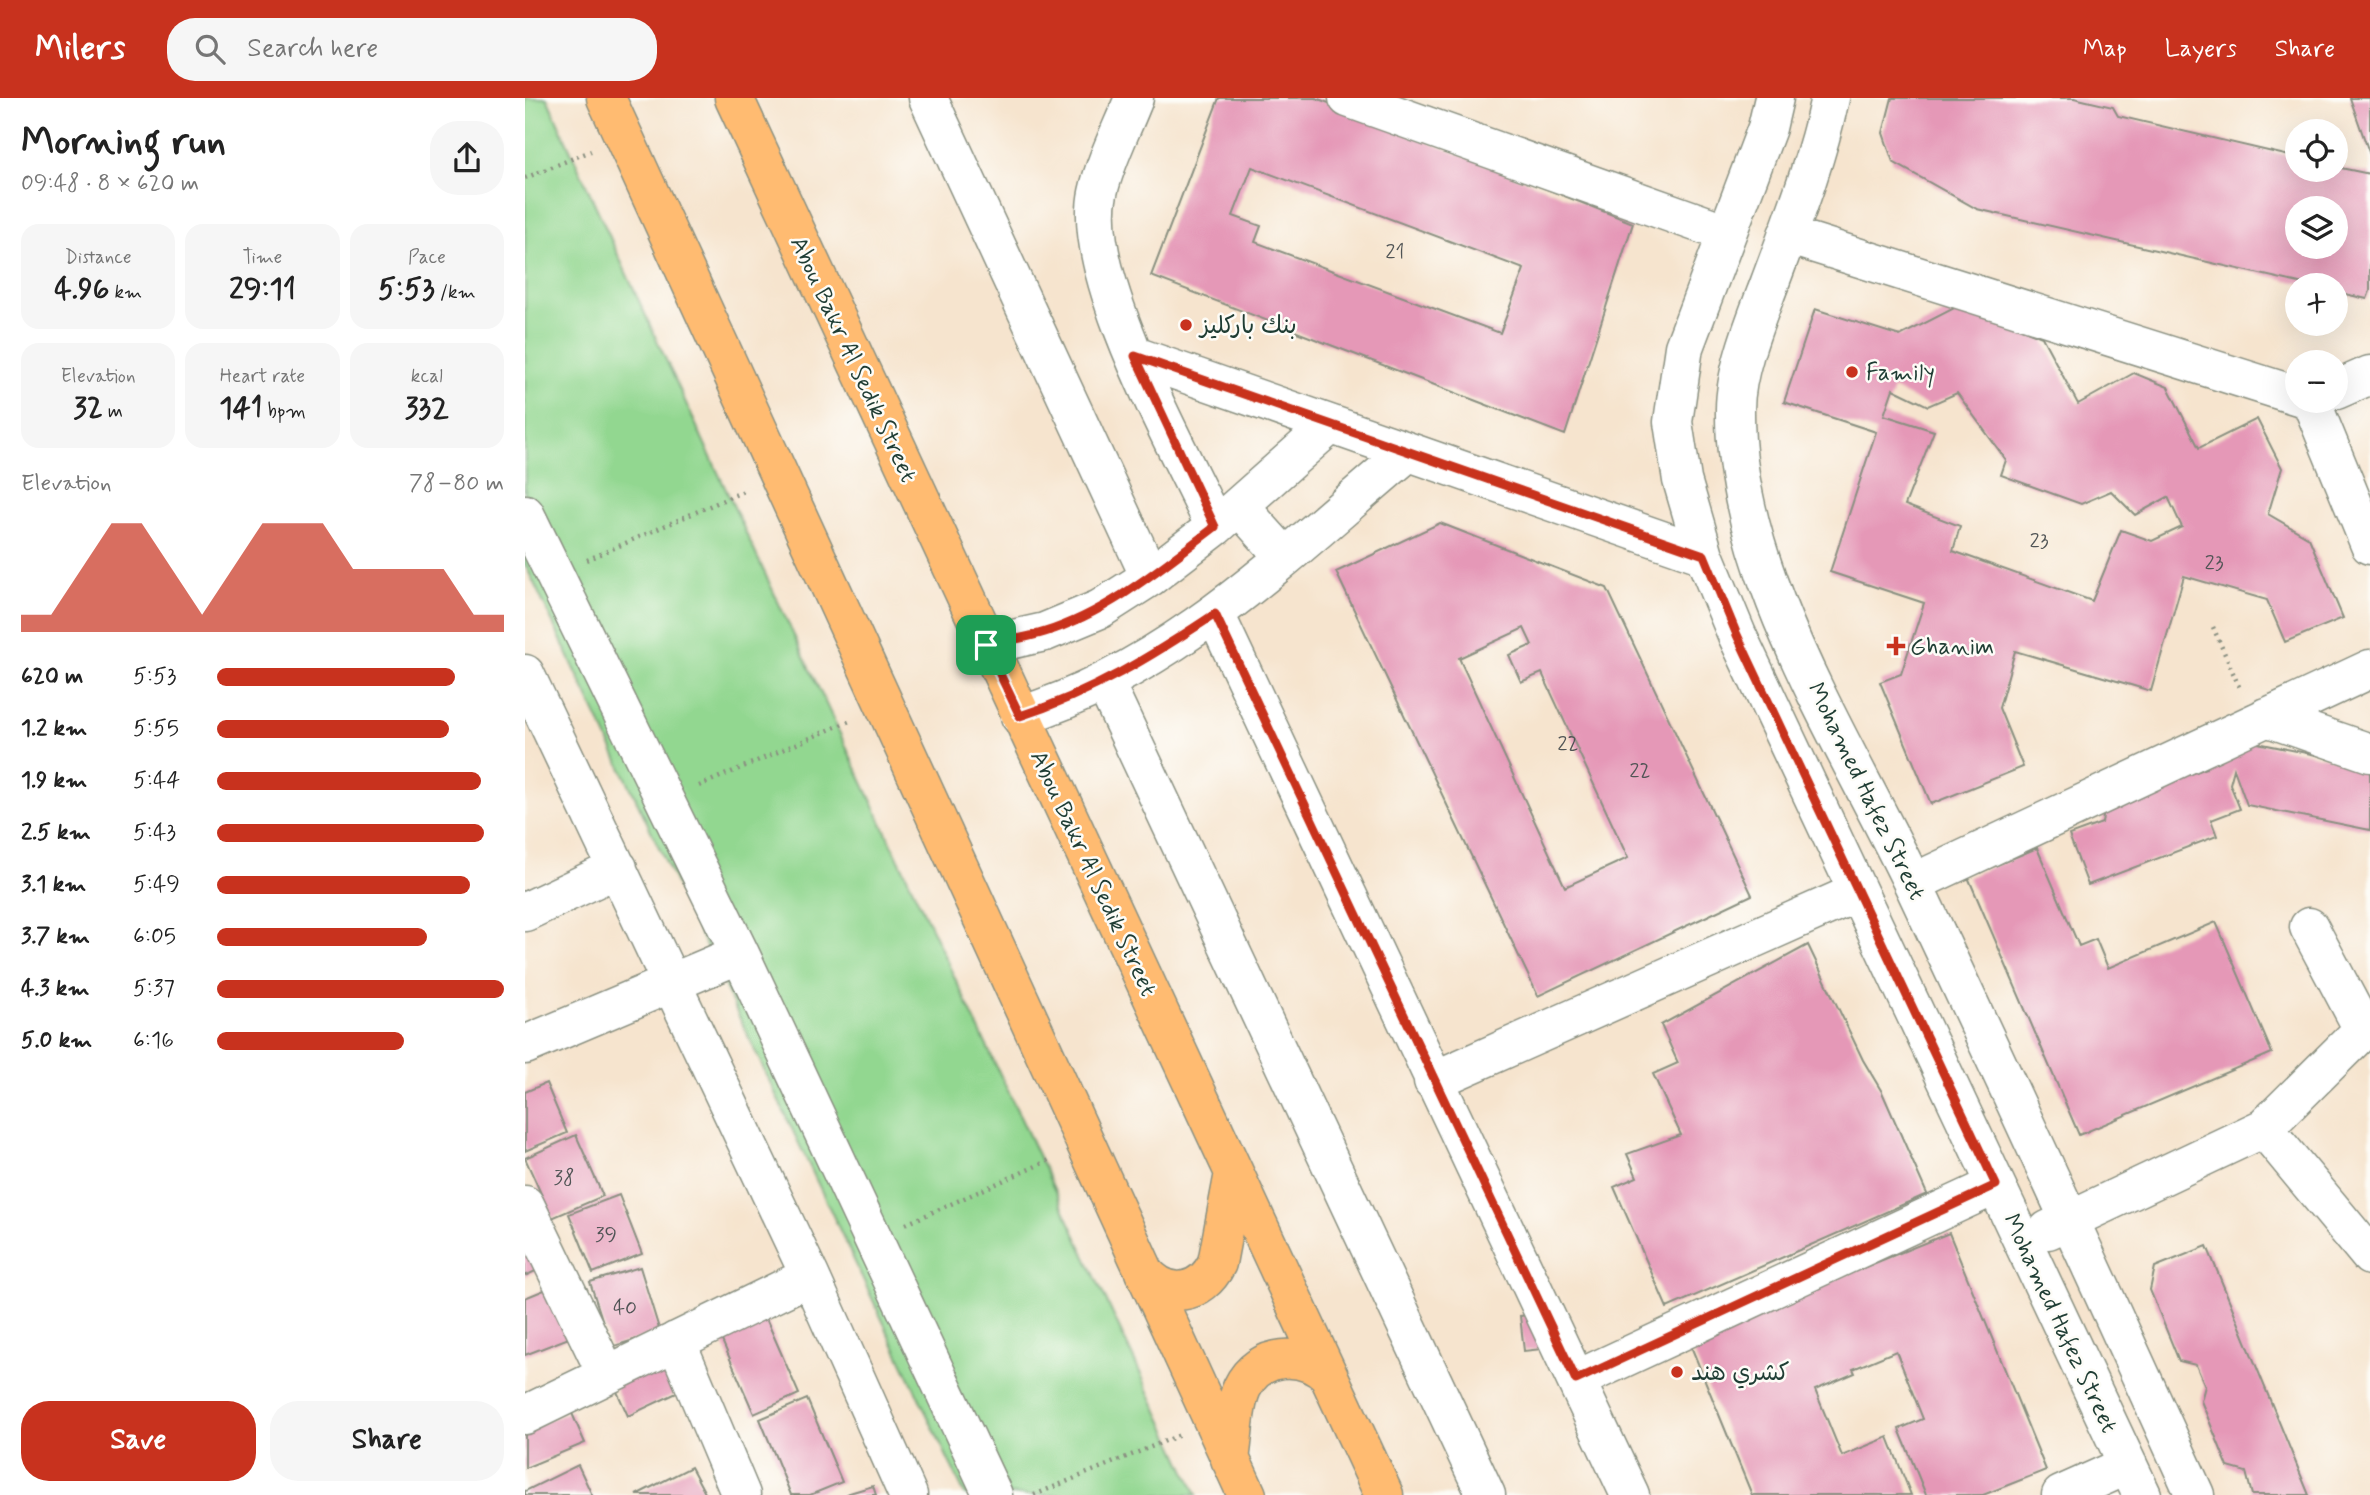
<!DOCTYPE html>
<html lang="en">
<head>
<meta charset="utf-8">
<style>
  body { margin:0; font-family:Mynerve,"Playpen Sans Arabic",sans-serif; background:#f6f6f6; color:#222; height:100vh; display:flex; flex-direction:column; font-size:26px; white-space:nowrap }
  * { box-sizing:border-box; margin:0 }
  p { font-size:23px; color:#767676 }
  .icon { flex:none; width:38px; height:38px; fill:none; stroke:currentColor; stroke-width:2; stroke-linecap:round; stroke-linejoin:round }
  .map { position:relative; flex:1; overflow:hidden }
  .drawer { display:flex; flex-direction:column; background:#fff; width:525px }
  .drawer>* { flex:none }
  .buttons { position:absolute; left:1760px; top:21px; display:grid; gap:14px }
  .buttons a { display:grid; place-items:center; width:63px; height:63px; border-radius:50%; background:#fff; box-shadow:0 7px 28px #0002; font-size:35px }
  .pin { position:absolute; display:grid; place-items:center; width:60px; height:60px; color:#fff; margin:-30px; border-radius:14px; box-shadow:0 4px 10px #0006 }
  .round { display:grid; place-items:center; flex:none; width:74px; height:74px; border-radius:28px; background:#f6f6f6 }
  .summary { display:flex; align-items:center; justify-content:space-between; height:119px; padding:0 21px }
  h1 { font-size:38px; font-weight:700; line-height:52px }
  .metrics { display:grid; grid-template-columns:repeat(3,1fr); gap:10px; height:119px; padding:7px 21px }
  .metrics div { display:grid; align-content:center; border-radius:18px; background:#f6f6f6; text-align:center }
  .metrics b { font-size:30px; font-weight:700 }
  .metrics small { font-size:19px; font-weight:400 }
  .metrics p { font-size:19px }
  .chart { height:196px; padding:14px 21px }
  .chart p { display:flex; justify-content:space-between }
  .chart svg { width:100%; height:126px; margin-top:7px; fill:#c8321e; opacity:.7 }
  .cta { display:flex; gap:14px; margin-top:auto; padding:14px 21px }
  .cta a { flex:1; height:80px; border-radius:28px; background:#c8321e; color:#fff; font-size:28px; font-weight:700; line-height:80px; text-align:center }
  .cta a+a { background:#f6f6f6; color:#222 }
  ul { padding:0 21px; list-style:none; font-size:23px }
  li { display:grid; grid-template-columns:112px 84px 1fr; align-items:center; height:52px }
  li i { height:18px; border-radius:9px; background:#c8321e }
  header { display:flex; align-items:center; gap:42px; box-sizing:border-box; height:98px; padding:0 35px; background:#c8321e; color:#fff }
  header strong { font-size:33px }
  nav { display:flex; gap:38px; margin-inline-start:auto; font-size:24px }
  .search { width:490px; height:63px; background:#f6f6f6; display:flex; align-items:center; gap:18px; box-sizing:border-box; padding:0 24px; border-radius:28px; color:#767676; font-size:26px }
  main { display:flex; flex:1; min-height:0 }
  .map>svg:first-child { display:block }
</style>
</head>
<body>
<header>
<strong>Milers</strong>
<div class="search"><svg class="icon" aria-label="search" viewBox="0 0 24 24"><circle cx="10" cy="10" r="6"/><path d="M15 15l6 6"/></svg>Search here</div>
<nav><a>Map</a><a>Layers</a><a>Share</a></nav>
</header>
<main>
<section class="drawer">
<div class="summary"><div><h1>Morning run</h1><p>09:48 · 8 × 620 m</p></div><a class="round"><svg class="icon" aria-label="share" viewBox="0 0 24 24"><path d="M12 15V3M7 8l5-5 5 5M5 13v7h14v-7"/></svg></a></div>
<div class="metrics">
<div><p>Distance</p><b>4.96<small> km</small></b></div>
<div><p>Time</p><b>29:11</b></div>
<div><p>Pace</p><b>5:53<small> /km</small></b></div>
</div>
<div class="metrics">
<div><p>Elevation</p><b>32<small> m</small></b></div>
<div><p>Heart rate</p><b>141<small> bpm</small></b></div>
<div><p>kcal</p><b>332</b></div>
</div>
<div class="chart"><p><span>Elevation</span>78–80 m</p>
<svg viewBox="0 0 160 44" preserveAspectRatio="none"><path d="M0 44V38L10 38L20 22L30 6L40 6L50 22L60 38L70 22L80 6L90 6L100 6L110 22L120 22L130 22L140 22L150 38L160 38V44z"/></svg>
</div>
<ul>
<li><b>620 m</b>5:53<i style="width:83%"></i></li>
<li><b>1.2 km</b>5:55<i style="width:81%"></i></li>
<li><b>1.9 km</b>5:44<i style="width:92%"></i></li>
<li><b>2.5 km</b>5:43<i style="width:93%"></i></li>
<li><b>3.1 km</b>5:49<i style="width:88%"></i></li>
<li><b>3.7 km</b>6:05<i style="width:73%"></i></li>
<li><b>4.3 km</b>5:37<i style="width:100%"></i></li>
<li><b>5.0 km</b>6:16<i style="width:65%"></i></li>
</ul>
<div class="cta"><a>Save</a><a>Share</a></div>
</section>
<div class="map">
<svg width="1845" height="1397" viewBox="0 0 1845 1397">
  <rect width="100%" height="100%" fill="#fdfcf7"/>
  <filter id="ink" filterUnits="userSpaceOnUse"><feTurbulence type="fractalNoise" baseFrequency=".0143" numOctaves="2"/><feDisplacementMap in="SourceGraphic" scale="14" xChannelSelector="R" yChannelSelector="G"/><feConvolveMatrix kernelMatrix="1 2 1 2 8 2 1 2 1" color-interpolation-filters="sRGB"/></filter>
  <filter id="wash" filterUnits="userSpaceOnUse"><feTurbulence type="fractalNoise" baseFrequency=".00686" numOctaves="4" result="noise"/><feDisplacementMap in="SourceGraphic" scale="28" xChannelSelector="R" yChannelSelector="G"/><feGaussianBlur stdDeviation="1.57" result="paint"/><feColorMatrix in="noise" values="0 0 0 0 0 0 0 0 0 0 0 0 0 0 0 0 0 1.4 0 .05"/><feComposite in="paint" operator="in"/></filter>
  <g filter="url(#wash)">
    <rect width="100%" height="100%" fill="#f6e4ce"/>
    <path fill="#92d790" stroke="#588a62" stroke-width="2" d="M0,0H22C232,468 456,931 672,1397H440L0,466Z"/>
    <g id="blocks">
      <path fill="#e598b7" fill-rule="evenodd" d="M694,0H791L1108,125L1040,337L626,178ZM727,69L999,171L975,235L730,144L736,128L708,118Z
        M1367,0H1549L1588,9L1593,18L1773,60V72H1811V69L1845,76V193L1842,201L1811,194V187H1783L1452,111L1368,64L1358,35ZM1773,110H1811V149H1773Z
        M1825,0H1845V57Z
        M1435,207L1517,239L1553,306L1609,275L1643,289L1674,350L1732,321L1757,370L1743,416L1784,440L1818,520L1760,544L1742,502L1659,478L1626,593L1490,553L1474,610L1498,669L1406,706L1355,584L1376,576L1399,505L1305,474L1351,334L1259,304L1290,211L1375,238ZM1368,291L1403,308L1432,295L1481,362L1476,377L1556,406L1586,393L1610,417L1643,399L1657,429L1627,443L1596,432L1567,503L1428,453L1435,428L1380,407L1409,333L1359,317Z
        M915,425L1082,490L1227,797L1013,898L811,474ZM999,530L1007,547L984,557L996,584L1017,575L1103,760L1040,789L934,560Z
        M1708,640L1845,668V732L1722,707L1709,671L1705,686L1715,711L1686,722L1692,738L1563,787L1544,737L1577,725L1580,707L1682,670L1687,648Z
        M1512,750L1554,848L1571,841L1583,870L1691,824L1747,955L1554,1037L1443,779Z
        M1283,847L1338,962L1357,994L1402,1096L1142,1210L1089,1089L1112,1079L1102,1056L1156,1037L1128,976L1153,965L1136,927Z
        M21,985L42,1035L0,1053V994Z
        M51,1037L78,1098L27,1120L0,1060Z
        M94,1097L117,1156L68,1175L44,1116Z
        M1424,1135L1521,1372L1458,1397H1401L1374,1331L1398,1321L1371,1253L1328,1271L1330,1275L1290,1292L1317,1358L1363,1339L1386,1397H1227L1163,1241Z
        M0,1140L15,1171L0,1178Z
        M1682,1148L1784,1397H1727L1721,1374L1703,1369L1676,1303L1680,1288L1671,1267L1654,1263L1625,1192L1630,1169Z
        M115,1169L135,1234L86,1249L65,1184Z
        M24,1190L44,1240L0,1257V1200Z
        M1039,1213L1044,1248L999,1253L995,1218Z
        M240,1218L274,1296L229,1316L195,1238Z
        M143,1262L158,1292L103,1318L89,1287Z
        M282,1301L317,1384L285,1397H266L235,1321Z
        M46,1313L60,1345L0,1370V1332Z
        M53,1367L67,1397H0V1393Z
        M166,1369L181,1397H111Z
        M348,1388L351,1397H321V1396Z"/>
    </g>
  </g>
  <g filter="url(#ink)">
    <use href="#blocks" fill-opacity="0" stroke="#8a9081" stroke-width="2"/>
    <g fill="none" stroke-linecap="round" stroke-linejoin="round">
      <g stroke="#8a9081" stroke-width="41">
        <path id="minor" d="M403,0L625,479
          M609,0C597,31 580,63 573,95C555,177 654,351 690,429
          M823,0L1202,135
          M1249,0L1242,30L1159,249L1148,324L1157,382L1179,457L1212,537L1617,1397
          M1305,0C1291,65 1267,125 1244,187C1230,224 1210,273 1210,311C1208,476 1321,644 1390,790C1485,991 1578,1194 1670,1397
          M1262,137L1773,298
          M610,258L1179,457
          M1811,292L1845,277
          M1786,303L1845,447
          M714,408L759,458
          M0,416L215,856L468,1397
          M690,516L1105,1397
          M461,547L520,534L575,511L625,479L690,429L805,327
          M0,576L285,1178L383,1397
          M580,585L961,1397
          M495,618C648,571 763,455 883,354
          M1741,619L1845,655
          M1388,785L1845,571
          M0,814L93,770
          M1784,829L1838,931
          M0,947L215,856
          M908,983L1333,794
          M1739,1030L1845,1158
          M0,1107L82,1277
          M1523,1132L1739,1030L1845,925
          M151,1243L216,1397
          M1051,1282L1471,1087
          M0,1317L285,1178
          M1536,1397L1603,1367"/>
      </g>
      <g stroke="#8a9081" stroke-width="41">
        <path id="major" d="M81,0L722,1397
          M209,0L859,1397
          M619,1174C642,1202 676,1198 692,1165L709,1075
          M705,1361C709,1339 708,1310 717,1290C734,1254 778,1253 804,1278"/>
      </g>
      <path stroke="#8a9081" stroke-width="4.5" stroke-dasharray="2 5" stroke-linecap="butt" d="M0,80L66,53
        M62,462L221,392
        M1688,529L1716,593
        M174,688L327,622
        M381,1126L527,1061
        M509,1397L655,1337"/>
      <use href="#minor" stroke="#fff" stroke-width="38"/>
      <use href="#major" stroke="#ffbb71" stroke-width="38"/>
    </g>
  </g>
  <g fill="none" stroke-linecap="round" stroke-linejoin="round" filter="url(#ink)">
    <g stroke="#fff" stroke-width="14">
      <path id="route" d="M610,258L1179,457L1212,537L1471,1087L1051,1282L690,516C627,558 567,595 495,618L461,547C480,543 501,540 520,534C584,514 637,469 690,429Z"/>
    </g>
    <use href="#route" stroke="#c8321e" stroke-width="9"/>
  </g>
  <g fill="#c8321e" stroke="#fdfcf7" stroke-width="2.5">
    <circle cx="661" cy="227" r="7"/>
    <circle cx="1327" cy="274" r="7"/>
    <path d="M1367.5 537.5h7v7h7v7h-7v7h-7v-7h-7v-7h7z"/>
    <circle cx="1152" cy="1274" r="7"/>
  </g>
  <g text-anchor="middle" stroke-width="5" stroke-linejoin="round" paint-order="stroke">
    <g font-size="21" fill="#505455">
      <text x="870" y="160">21</text>
      <text x="1514" y="449">23</text>
      <text x="1689" y="471">23</text>
      <text x="1043" y="652">22</text>
      <text x="1115" y="679">22</text>
      <text x="39" y="1086">38</text>
      <text x="81" y="1143">39</text>
      <text x="100" y="1216">40</text>
    </g>
    <g font-size="24" fill="#1f3d34" stroke="#fdfcf7" text-anchor="start">
      <text x="675" y="235">بنك باركليز</text>
      <text x="1341" y="282">Family</text>
      <text x="1385" y="556">Ghanim</text>
      <text x="1166" y="1282">كشري هند</text>
    </g>
    <g font-size="24" fill="#1f3d34" stroke="#fdfcf7">
      <text transform="translate(329 261) rotate(65)" y="8">Abou Bakr Al Sedik Street</text>
      <text transform="translate(1342 693) rotate(64)" y="8">Mohamed Hafez Street</text>
      <text transform="translate(569 775) rotate(65)" y="8">Abou Bakr Al Sedik Street</text>
      <text transform="translate(1536 1225) rotate(65)" y="8">Mohamed Hafez Street</text>
    </g>
  </g>
</svg>
<div class="buttons">
<a><svg class="icon" aria-label="locate" viewBox="0 0 24 24"><circle cx="12" cy="12" r="6"/><path d="M12 2v4M12 18v4M2 12h4M18 12h4"/></svg></a>
<a><svg class="icon" aria-label="layers" viewBox="0 0 24 24"><path d="M12 4l9 5-9 5-9-5zM3 14l9 5 9-5"/></svg></a>
<a>+</a>
<a>−</a>
</div>
<div class="pin" style="left:461px;top:547px;background:#1e9e55"><svg class="icon" aria-label="arrive" viewBox="0 0 24 24"><path d="M6 21V4h12l-3 4 3 4H6"/></svg></div>
</div>
</main>
</body>
</html>
